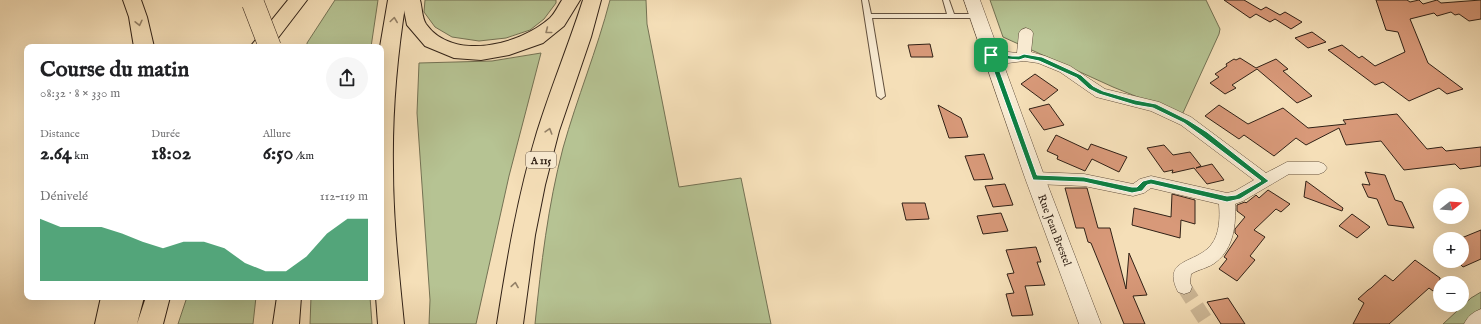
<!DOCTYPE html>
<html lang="fr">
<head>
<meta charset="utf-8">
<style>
  body { margin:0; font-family:"IM FELL English",serif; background:#f6f6f6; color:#202124; height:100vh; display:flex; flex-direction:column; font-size:15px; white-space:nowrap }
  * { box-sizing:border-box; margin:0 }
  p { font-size:13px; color:#757577 }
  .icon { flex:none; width:22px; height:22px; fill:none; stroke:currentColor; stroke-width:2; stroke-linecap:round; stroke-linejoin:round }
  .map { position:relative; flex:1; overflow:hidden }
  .drawer { position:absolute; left:24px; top:44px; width:360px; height:256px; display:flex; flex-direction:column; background:#fff; border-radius:8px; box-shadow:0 4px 16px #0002 }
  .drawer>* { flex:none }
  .needle { width:26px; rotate:73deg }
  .tools { position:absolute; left:1433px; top:188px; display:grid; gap:8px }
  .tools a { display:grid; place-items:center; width:36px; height:36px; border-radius:50%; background:#fff; box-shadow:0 4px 16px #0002; font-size:20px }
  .pin { position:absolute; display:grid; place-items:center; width:34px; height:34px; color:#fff; margin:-17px; border-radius:8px; box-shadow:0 2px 6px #0006 }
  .round { display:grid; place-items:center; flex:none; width:42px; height:42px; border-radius:21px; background:#f6f6f6 }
  .summary { display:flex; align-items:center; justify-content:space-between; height:68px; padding:0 16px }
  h1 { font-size:22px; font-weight:800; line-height:30px }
  .metrics { display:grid; grid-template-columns:repeat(3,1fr); gap:6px; height:68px; padding:4px 16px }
  .metrics div { display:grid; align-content:center }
  .metrics b { font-size:20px; font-weight:800 }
  .metrics small { font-size:11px; font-weight:400 }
  .metrics p { font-size:11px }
  .chart { height:112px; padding:8px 16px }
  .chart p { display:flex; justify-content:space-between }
  .chart svg { width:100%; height:72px; margin-top:4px; fill:#0b8043; opacity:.7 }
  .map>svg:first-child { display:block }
</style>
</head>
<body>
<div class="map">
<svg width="1481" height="324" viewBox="0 0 1481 324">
  <rect width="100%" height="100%" fill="#f5dfb8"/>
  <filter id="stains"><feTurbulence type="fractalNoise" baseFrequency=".005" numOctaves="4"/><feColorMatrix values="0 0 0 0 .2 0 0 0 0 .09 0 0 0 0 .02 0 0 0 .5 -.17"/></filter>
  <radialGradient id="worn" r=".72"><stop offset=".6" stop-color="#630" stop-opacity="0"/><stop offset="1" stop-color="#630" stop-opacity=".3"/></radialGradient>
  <path fill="#b6c393" stroke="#747254" d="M335,0H378L371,47H307V43Z
    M425,0H556V3L544,19L530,30L506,38L479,41L452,37L435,27L424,12Z
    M610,0H646L647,24L679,187L741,178L771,324H535C541,265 548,205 563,148C577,98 597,50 610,0Z
    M990,0H1206L1220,29L1219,34L1182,115L1113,87L1003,37Z
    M541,53L509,176L476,324H429L430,300L417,113L419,63L492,61Z
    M1481,292V324H1443L1471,298Z
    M187,297H256L253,324H178Z
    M311,297H370L372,324H310Z"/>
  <path fill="#d89979" stroke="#312116" d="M1224,0H1244L1261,10L1266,7L1280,15L1285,12L1302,22L1291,29L1275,19L1270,22L1256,14L1250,18Z
    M1376,0H1407L1410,2L1419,0L1423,4L1437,0L1441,3L1481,0V19L1469,21L1459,14L1455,15L1451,12L1437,16L1434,13L1410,19L1428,63L1463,89L1447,94L1439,88L1409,101L1383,82L1375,85L1328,50L1342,45L1359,58L1362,56L1375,66L1405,52L1398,32L1386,30Z
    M1312,32L1326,42L1308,48L1295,38Z
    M930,44L933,57H911L908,45Z
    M1240,58L1256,68L1276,59L1288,69L1283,71L1312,96L1297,103L1257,69L1232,85L1236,88L1225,94L1210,83L1219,77L1215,74L1227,66L1226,64L1234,59L1236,60Z
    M1035,74L1058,90L1044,101L1021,84Z
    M1049,104L1064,125L1044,130L1029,109Z
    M938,105L961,118L968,137L949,138Z
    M1219,105L1248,124L1283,108L1308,128L1346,124L1343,120L1397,114L1427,149L1442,147L1446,151L1481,147V166L1460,169L1455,164L1404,170L1381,141L1346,145L1339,128L1306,145L1296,138L1274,156L1244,135L1239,139L1205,116Z
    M1056,135L1088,150L1091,144L1127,157L1119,172L1092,159L1085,171L1057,159L1058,156L1047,151Z
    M1164,145L1173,155L1190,152L1201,166L1196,168L1212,164L1224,180L1207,184L1194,168L1172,173L1173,170L1164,172L1147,148Z
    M984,154L993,179L974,180L965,156Z
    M1365,172L1385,175L1395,200L1402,202L1414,228L1388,225L1377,199L1368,197L1362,184L1370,185Z
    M1306,181L1343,208L1342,211L1304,197Z
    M1005,184L1013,205L993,207L985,186Z
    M1065,188H1087L1098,228H1110L1126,289L1129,253L1147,295L1133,296L1145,324H1124L1091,243L1088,242L1084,228H1076Z
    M1268,190L1290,204L1281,212L1276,209L1254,230L1265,237L1250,256L1255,260L1237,281L1219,269L1227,259L1224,257L1238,236L1235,233V229L1245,217L1237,211V205L1245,202L1246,203L1256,195L1259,198Z
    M1172,194L1195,200V224L1181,220L1180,238L1132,225L1134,208L1171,217Z
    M902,203H925L929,219L906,220Z
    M1001,213L1008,231L983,234L977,216Z
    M1352,214L1370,227L1357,238L1339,226Z
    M1481,230V259L1463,267L1457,261H1462V239H1459Z
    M1036,247L1041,262H1037L1045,285L1025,286L1033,315L1012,316L1006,294L1014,293L1007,274L1014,273L1006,250Z
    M1415,260L1440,278V286L1433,291L1429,288L1389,324H1353L1364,303L1358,299L1368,290L1371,288L1385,275L1393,281Z
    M1228,298L1245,324H1221L1207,302Z"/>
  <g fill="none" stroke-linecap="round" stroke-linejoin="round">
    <path stroke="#ceb998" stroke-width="15" stroke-dasharray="15 8" stroke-linecap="butt" d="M1184,287L1208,324"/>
    <g stroke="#62503e" stroke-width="2">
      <path id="service" d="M862,0H868L871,14H947L943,0H949L954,14H977L980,16L977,18H872L885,96L881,99L877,96Z"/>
    </g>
    <g stroke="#62503e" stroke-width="1">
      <path id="minor" d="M1026,28L1031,30L1033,33L1031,52L1045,56L1070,66L1105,89L1159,102L1191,117L1266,173L1287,162H1319L1324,164L1327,168L1324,172L1319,174H1289L1243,201L1235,204C1236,224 1234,248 1216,262C1209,268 1199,269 1191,274L1190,283L1192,287L1190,292L1184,294L1178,292C1161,258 1196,264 1211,245C1220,234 1220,217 1219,204L1151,188L1144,193L1133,196L1084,186L1035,184L1030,182L1027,178L1030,174L1035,172L1084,174L1133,184L1140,179L1151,176L1227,193L1235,191L1254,180L1181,125L1151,111L1096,97L1060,72L1038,63L1024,61L1008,63L986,58L984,55L986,52L991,50L1017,53L1019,33L1021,30Z
        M1481,309V324H1464C1468,316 1473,312 1481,309Z"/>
    </g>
    <g stroke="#62503e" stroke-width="1">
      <path id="tertiary" d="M964,0H980L1045,178L1101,324H1079L1025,178Z"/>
    </g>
    <g stroke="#312116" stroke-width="2">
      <path id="trunk" d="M288,0H307L271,47H250Z
        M388,0H406C397,56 392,113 393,169C393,221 399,273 404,324H378L376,297H381V47H380Z
        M120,297H144L137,324H111Z
        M146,297H170L163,324H137Z"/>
    </g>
    <g stroke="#312116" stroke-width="2">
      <path id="motorway" d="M123,0H141L147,17L154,47H134L129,17Z
        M402,0H420C422,7 422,18 426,24C453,62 520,45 550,18C555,13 558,6 562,0H580L564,26L543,43L509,55L481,60L454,58L425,46L407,25Z
        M583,0H601L591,37L559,131L545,185L535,235L523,324H497C507,259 518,195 537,132C551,87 569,44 583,0Z
        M101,297H125L121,324H95Z
        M277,297H301L299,324H273Z"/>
    </g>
    <use href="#service" fill="#f8ead1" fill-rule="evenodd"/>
    <use href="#minor" fill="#f8ead1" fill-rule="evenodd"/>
    <use href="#tertiary" fill="#f8ead1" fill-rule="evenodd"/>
    <use href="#trunk" fill="#f5dfb8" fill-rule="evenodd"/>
    <use href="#motorway" fill="#f5dfb8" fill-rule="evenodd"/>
    <g stroke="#312116" stroke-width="23" stroke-linecap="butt">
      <path id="motorway-bridge" d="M253,3L270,47"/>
    </g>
    <use href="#motorway-bridge" stroke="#f5dfb8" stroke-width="22"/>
  </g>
  <defs><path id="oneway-chevron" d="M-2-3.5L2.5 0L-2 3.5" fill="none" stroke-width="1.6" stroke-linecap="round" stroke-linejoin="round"/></defs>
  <g stroke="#938067">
    <use href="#oneway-chevron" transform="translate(394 20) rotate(-82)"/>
    <use href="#oneway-chevron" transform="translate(139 23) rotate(77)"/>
    <use href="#oneway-chevron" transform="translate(548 31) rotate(142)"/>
    <use href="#oneway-chevron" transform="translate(549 131) rotate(-73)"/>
    <use href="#oneway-chevron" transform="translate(515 285) rotate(-81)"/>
  </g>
  <path fill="#0b8043" stroke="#fff" fill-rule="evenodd" d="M991,53L1012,56H1019L1024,54L1042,57L1081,75L1093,86L1103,91L1135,100L1156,104L1188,120L1207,132L1269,181L1240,199L1227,202L1151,184L1147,185L1142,191L1132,193L1084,182L1033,180L988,55ZM995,58L1019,60L1025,58L1039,61L1077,78L1089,89L1099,94L1135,105L1153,108L1184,123L1202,136L1261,181L1236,195L1227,196L1151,179L1143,181L1137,187H1132L1084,177L1037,175Z"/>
  <g text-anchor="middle" stroke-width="3" stroke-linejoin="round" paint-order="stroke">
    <rect fill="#f8ead1" stroke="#6d5d4e" stroke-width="1" x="526" y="152" width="30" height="16" rx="3"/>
    <g font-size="10" font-weight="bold" fill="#312116">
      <text x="541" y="164">A 115</text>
    </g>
    <g font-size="11" fill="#312116" stroke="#f8ead1">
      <text transform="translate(1055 230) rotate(69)" y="4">Rue Jean Brestel</text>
    </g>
  </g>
  <rect width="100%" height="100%" filter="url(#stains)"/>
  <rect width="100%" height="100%" fill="url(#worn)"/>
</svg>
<div class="tools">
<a><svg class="needle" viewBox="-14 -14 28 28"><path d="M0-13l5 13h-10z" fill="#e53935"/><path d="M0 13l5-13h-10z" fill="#757577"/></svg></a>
<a>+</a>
<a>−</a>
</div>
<div class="pin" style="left:991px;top:55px;background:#1e9e55"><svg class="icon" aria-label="arrive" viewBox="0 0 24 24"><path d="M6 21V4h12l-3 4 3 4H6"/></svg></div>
<section class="drawer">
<div class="summary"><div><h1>Course du matin</h1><p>08:32 · 8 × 330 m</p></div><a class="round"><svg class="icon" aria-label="share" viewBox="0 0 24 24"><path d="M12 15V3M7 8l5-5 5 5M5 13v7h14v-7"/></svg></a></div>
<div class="metrics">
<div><p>Distance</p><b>2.64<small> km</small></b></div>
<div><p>Durée</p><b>18:02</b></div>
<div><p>Allure</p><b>6:50<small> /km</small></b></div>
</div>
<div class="chart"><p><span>Dénivelé</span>112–119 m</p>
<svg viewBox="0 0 160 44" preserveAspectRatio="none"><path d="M0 44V6L10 11L20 11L30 11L40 15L50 20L60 24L70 20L80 20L90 24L100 33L110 38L120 38L130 29L140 15L150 6L160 6V44z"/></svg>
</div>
</section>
</div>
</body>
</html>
